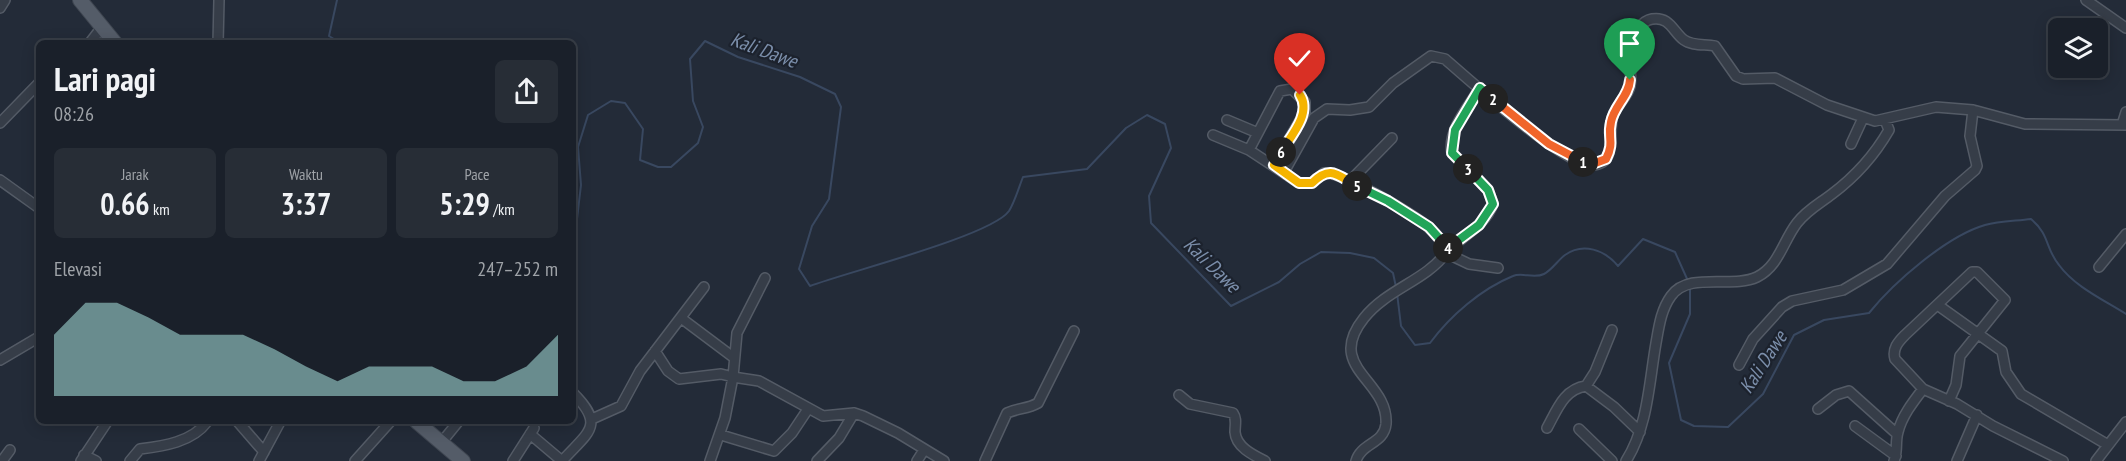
<!DOCTYPE html>
<html lang="id">
<head>
<meta charset="utf-8">
<style>
  body { margin:0; font-family:"PT Sans Narrow",sans-serif; background:#272d36; color:#f1f3f6; height:100vh; display:flex; flex-direction:column; font-size:22px; white-space:nowrap }
  * { box-sizing:border-box; margin:0 }
  p { font-size:20px; color:#9fa3a8 }
  .icon { flex:none; width:33px; height:33px; fill:none; stroke:currentColor; stroke-width:2; stroke-linecap:round; stroke-linejoin:round }
  .map { position:relative; flex:1; overflow:hidden }
  .side { position:absolute; left:36px; top:40px; width:540px; height:384px; display:flex; flex-direction:column; background:#1a202a; border-radius:9px; box-shadow:0 3px 15px #0003,0 0 0 2px #383e47 }
  .side>* { flex:none }
  .controls { position:absolute; left:2048px; top:18px; display:grid; gap:12px }
  .controls a { display:grid; place-items:center; width:60px; height:60px; border-radius:9px; background:#1a202a; box-shadow:0 3px 15px #0003,0 0 0 2px #383e47; font-size:30px }
  .pin { position:absolute; display:grid; place-items:center; width:51px; height:51px; color:#fff; margin:-62px -26px; border-radius:50% 50% 50% 0; rotate:-45deg; box-shadow:0 0 6px #0007 }
  .pin .icon { rotate:45deg }
  .km { position:absolute; width:30px; height:30px; margin:-15px; border-radius:50%; background:#222; color:#fff; font-size:16px; line-height:30px; text-align:center }
  .round { display:grid; place-items:center; flex:none; width:63px; height:63px; border-radius:9px; background:#272d36 }
  .overview { display:flex; align-items:center; justify-content:space-between; height:102px; padding:0 18px }
  h1 { font-size:33px; font-weight:600; line-height:45px }
  .metrics { display:grid; grid-template-columns:repeat(3,1fr); gap:9px; height:102px; padding:6px 18px }
  .metrics div { display:grid; align-content:center; border-radius:9px; background:#272d36; text-align:center }
  .metrics b { font-size:30px; font-weight:600 }
  .metrics small { font-size:16px; font-weight:400 }
  .metrics p { font-size:16px }
  .chart { height:168px; padding:12px 18px }
  .chart p { display:flex; justify-content:space-between }
  .chart svg { width:100%; height:108px; margin-top:6px; fill:#8bbbb9; opacity:.7 }
  .map>svg:first-child { display:block }
</style>
</head>
<body>
<div class="map">
<svg width="2126" height="461" viewBox="0 0 2126 461">
  <rect width="100%" height="100%" fill="#232b38"/>
  <g fill="none" stroke-linecap="round" stroke-linejoin="round">
    <path stroke="#394860" stroke-width="2" d="M337,0L329,36L342,44
      M573,223L577,219L581,185L578,147L588,115L611,101L625,103L643,129L640,160L658,167H671L698,143L703,127L693,101L690,59L705,41L738,57L800,77L835,94L841,107L829,199L812,226L799,269L810,286C847,272 991,236 1009,211C1015,201 1019,187 1023,177L1087,169L1126,128L1147,115L1165,124L1171,148L1149,196L1151,223L1231,306L1279,282L1300,264L1321,252L1350,253L1374,258L1393,273L1396,287
      M1690,286V314L1669,363L1681,420L1694,426L1728,427L1763,394L1794,335L1824,320L1869,313C1894,282 1947,236 1985,225C1999,221 2016,221 2031,219C2050,235 2045,248 2059,265C2075,287 2104,300 2126,314
      M1397,293L1401,326L1415,345L1430,343C1450,316 1481,289 1513,276C1522,272 1534,279 1544,274C1552,270 1558,260 1565,255C1583,242 1605,250 1618,266L1643,239L1675,252L1688,281"/>
    <g stroke="#545b66" stroke-width="12">
      <path id="street" d="M2086,0L2126,28
        M0,8L5,0
        M89,44L102,27
        M218,44L219,0
        M1480,88C1469,106 1447,131 1452,153L1488,190L1493,204C1485,226 1462,236 1446,253L1469,264L1498,268
        M1227,120L1258,133
        M0,123L39,83
        M2122,125L2126,112
        M1213,135L1249,150L1299,183H1312L1324,173C1341,171 1410,213 1427,226C1435,233 1441,242 1449,249
        M1851,144L1863,118
        M1249,150L1280,91L1292,89L1305,102V112L1274,165
        M1284,172L1314,118L1327,109L1350,110L1369,107L1393,83L1431,56L1445,59C1469,80 1564,165 1592,165C1620,164 1606,129 1614,113C1618,104 1628,96 1630,86C1634,62 1620,52 1638,29C1641,25 1646,20 1652,19C1670,16 1673,32 1684,40C1692,46 1706,44 1715,46L1736,76L1743,79L1775,78L1827,105L1875,121L1936,107L1973,110L2025,124L2126,125
        M0,180L39,208
        M1349,182L1392,138
        M2099,267L2126,234
        M1939,306L2002,351L2006,372L2021,394L2108,445
        M681,318L733,357
        M655,351L668,371L679,379L721,374L733,377L737,333L765,278
        M0,360L39,337
        M1739,365L1753,339L1782,307L1792,301L1843,290L1887,264L1945,196L1975,170L1977,166L1970,136L1973,110
        M1586,386L1614,407L1640,432
        M1179,395L1190,404L1233,413C1237,419 1235,424 1235,432C1236,447 1253,455 1265,461
        M1949,401L1956,385L1960,356L2005,300L1977,272H1972L1905,335C1898,342 1892,349 1895,359L1923,389L1957,404L1993,426L2063,461
        M1818,409L1836,395L1849,391L1897,434
        M592,419L621,406L640,371L704,287
        M238,422L264,452
        M1855,426L1896,456
        M1547,428C1557,410 1564,389 1586,386L1595,372L1612,330
        M1579,429L1612,461
        M530,434L562,461
        M721,435L774,451L792,433L808,409
        M441,443L458,422
        M84,455L96,461
        M2,461L10,450
        M81,461L107,422
        M130,461L140,449C164,446 192,442 207,422
        M259,461L280,422
        M355,461L390,422
        M513,461L534,428
        M562,461C588,432 606,426 573,393
        M710,461L725,418L733,377L759,381L823,416L854,413L863,416L898,433L944,461
        M817,461L839,438L854,413
        M917,461L924,450
        M985,461L1007,413C1018,408 1028,409 1038,403L1074,331
        M1356,461C1361,443 1384,444 1386,424C1389,380 1324,368 1364,318C1387,289 1425,281 1446,253
        M1626,461C1648,426 1649,383 1656,343C1659,326 1661,310 1671,296C1689,271 1732,289 1757,277C1779,266 1783,241 1797,223C1807,210 1819,204 1832,194C1856,176 1874,156 1889,130L1885,120
        M1894,461C1898,451 1895,442 1898,432C1902,416 1913,402 1923,389
        M1957,461L1977,415
        M2096,461L2126,422"/>
    </g>
    <g stroke="#3f4651" stroke-width="16">
      <path id="primary" d="M80,0L116,44
        M417,422L463,461"/>
    </g>
    <use href="#street" stroke="#363d48" stroke-width="9"/>
    <use href="#primary" stroke="#545c68" stroke-width="14"/>
  </g>
  <g fill="none" stroke-linecap="round" stroke-linejoin="round">
    <g stroke="#fff" stroke-width="12">
      <path id="split-1" d="M1583,162L1590,165L1606,159C1615,141 1607,138 1611,122C1614,106 1629,96 1630,80"/>
    </g>
    <g stroke="#fff" stroke-width="12">
      <path id="split-2" d="M1493,99L1549,144L1583,162"/>
    </g>
    <g stroke="#fff" stroke-width="12">
      <path id="split-3" d="M1468,169L1452,153L1455,130L1480,88L1493,99"/>
    </g>
    <g stroke="#fff" stroke-width="12">
      <path id="split-4" d="M1448,248L1479,225L1493,204L1488,190L1468,169"/>
    </g>
    <g stroke="#fff" stroke-width="12">
      <path id="split-5" d="M1357,186L1388,201L1429,227L1448,248"/>
    </g>
    <g stroke="#fff" stroke-width="12">
      <path id="split-6" d="M1281,152L1274,165L1299,183H1312C1331,164 1338,176 1357,186"/>
    </g>
    <g stroke="#fff" stroke-width="12">
      <path id="split-7" d="M1281,152C1291,136 1312,113 1300,95"/>
    </g>
    <use href="#split-1" stroke="#f0652b" stroke-width="8"/>
    <use href="#split-2" stroke="#f0652b" stroke-width="8"/>
    <use href="#split-3" stroke="#22a559" stroke-width="8"/>
    <use href="#split-4" stroke="#22a559" stroke-width="8"/>
    <use href="#split-5" stroke="#22a559" stroke-width="8"/>
    <use href="#split-6" stroke="#f5b400" stroke-width="8"/>
    <use href="#split-7" stroke="#f5b400" stroke-width="8"/>
  </g>
  <g text-anchor="middle" stroke-width="4.5" stroke-linejoin="round" paint-order="stroke">
    <g font-size="20" font-style="italic" fill="#7b8eaa" stroke="#1c222d">
      <text transform="translate(764 50) rotate(20)" y="7">Kali Dawe</text>
      <text transform="translate(1212 265) rotate(44)" y="7">Kali Dawe</text>
      <text transform="translate(1763 362) rotate(-57)" y="7">Kali Dawe</text>
    </g>
  </g>
</svg>
<div class="controls">
<a><svg class="icon" aria-label="layers" viewBox="0 0 24 24"><path d="M12 4l9 5-9 5-9-5zM3 14l9 5 9-5"/></svg></a>
</div>
<div class="pin" style="left:1630px;top:80px;background:#1e9e55"><svg class="icon" aria-label="arrive" viewBox="0 0 24 24"><path d="M6 21V4h12l-3 4 3 4H6"/></svg></div>
<div class="pin" style="left:1300px;top:95px;background:#d93025"><svg class="icon" aria-label="check" viewBox="0 0 24 24"><path d="M5 12l5 5 9-10"/></svg></div>
<b class="km" style="left:1583px;top:162px">1</b>
<b class="km" style="left:1493px;top:99px">2</b>
<b class="km" style="left:1468px;top:169px">3</b>
<b class="km" style="left:1448px;top:248px">4</b>
<b class="km" style="left:1357px;top:186px">5</b>
<b class="km" style="left:1281px;top:152px">6</b>
<section class="side">
<div class="overview"><div><h1>Lari pagi</h1><p>08:26</p></div><a class="round"><svg class="icon" aria-label="share" viewBox="0 0 24 24"><path d="M12 15V3M7 8l5-5 5 5M5 13v7h14v-7"/></svg></a></div>
<div class="metrics">
<div><p>Jarak</p><b>0.66<small> km</small></b></div>
<div><p>Waktu</p><b>3:37</b></div>
<div><p>Pace</p><b>5:29<small> /km</small></b></div>
</div>
<div class="chart"><p><span>Elevasi</span>247–252 m</p>
<svg viewBox="0 0 160 44" preserveAspectRatio="none"><path d="M0 44V19L10 6L20 6L30 12L40 19L50 19L60 19L70 25L80 32L90 38L100 32L110 32L120 32L130 38L140 38L150 32L160 19V44z"/></svg>
</div>
</section>
</div>
</body>
</html>
